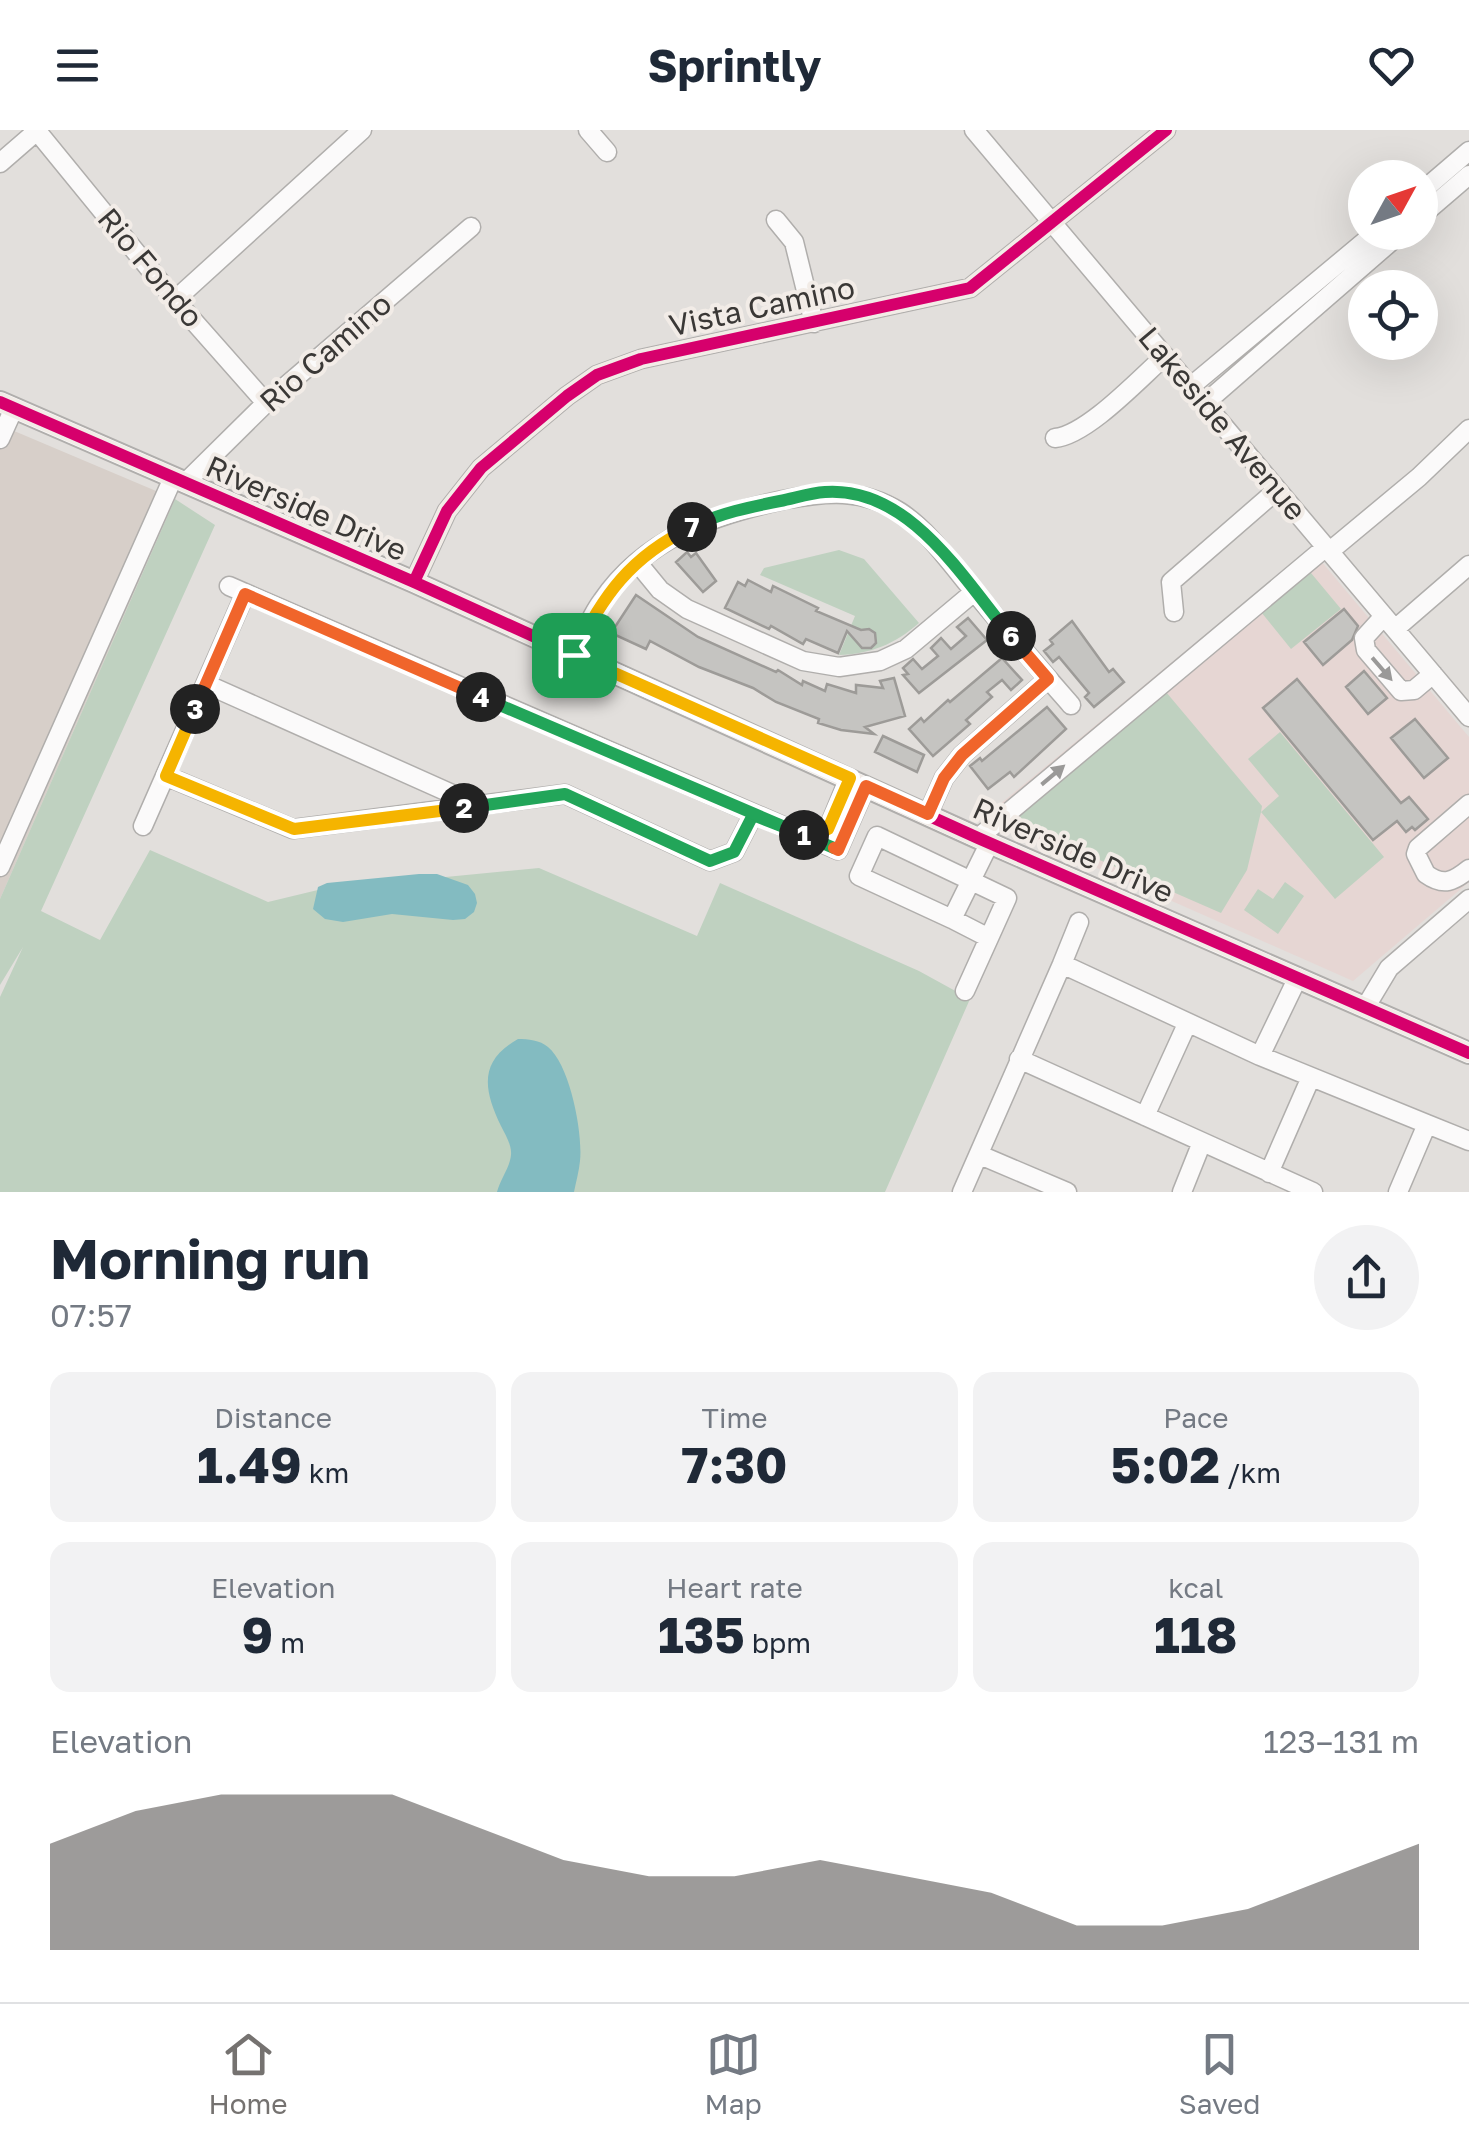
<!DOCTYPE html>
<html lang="en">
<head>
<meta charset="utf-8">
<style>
  body { margin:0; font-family:"Golos Text",sans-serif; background:#f2f2f3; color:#1f2937; height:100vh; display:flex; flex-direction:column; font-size:38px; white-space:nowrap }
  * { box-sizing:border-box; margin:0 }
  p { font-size:32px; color:#747a83 }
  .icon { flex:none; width:55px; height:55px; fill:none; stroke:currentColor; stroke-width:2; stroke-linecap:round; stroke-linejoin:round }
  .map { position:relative; height:1062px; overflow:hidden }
  .sheet { display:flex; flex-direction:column; background:#fff; flex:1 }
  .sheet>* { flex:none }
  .needle { width:65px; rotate:50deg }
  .tools { position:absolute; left:1348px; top:30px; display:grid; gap:20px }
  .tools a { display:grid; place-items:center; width:90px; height:90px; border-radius:50%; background:#fff; box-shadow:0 10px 40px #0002; font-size:50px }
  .pin { position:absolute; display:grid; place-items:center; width:85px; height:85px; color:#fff; margin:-42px; border-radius:20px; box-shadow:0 5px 15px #0006 }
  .km { position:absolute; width:50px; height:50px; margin:-25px; border-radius:50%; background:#222; color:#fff; font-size:28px; line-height:50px; text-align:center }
  .round { display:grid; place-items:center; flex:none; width:105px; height:105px; border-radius:52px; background:#f2f2f3 }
  .headline { display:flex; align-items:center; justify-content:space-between; height:170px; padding:0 50px }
  h1 { font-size:55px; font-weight:700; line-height:75px }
  .stats { display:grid; grid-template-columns:repeat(3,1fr); gap:15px; height:170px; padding:10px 50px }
  .stats div { display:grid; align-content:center; border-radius:20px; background:#f2f2f3; text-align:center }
  .stats b { font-size:50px; font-weight:700 }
  .stats small { font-size:28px; font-weight:400 }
  .stats p { font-size:28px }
  .chart { height:280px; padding:20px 50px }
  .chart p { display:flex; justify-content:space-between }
  .chart svg { width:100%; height:180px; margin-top:10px; fill:#757270; opacity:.7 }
  header { display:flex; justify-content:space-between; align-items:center; height:130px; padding:0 50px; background:#fff; font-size:45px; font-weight:700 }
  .menu { display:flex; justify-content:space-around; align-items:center; height:140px; border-top:2px solid #e0e1e3; background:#fff; font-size:28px; color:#747a83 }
  .menu a { display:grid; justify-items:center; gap:5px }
  .menu .on { color:#757270 }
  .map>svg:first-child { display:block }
</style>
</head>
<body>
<header><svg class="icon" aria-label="menu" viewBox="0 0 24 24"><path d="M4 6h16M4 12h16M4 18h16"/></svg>Sprintly<svg class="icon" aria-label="heart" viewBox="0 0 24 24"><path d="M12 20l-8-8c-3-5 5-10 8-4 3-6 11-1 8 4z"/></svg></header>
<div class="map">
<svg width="1469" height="1062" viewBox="0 0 1469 1062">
  <rect width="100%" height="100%" fill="#e2dfdc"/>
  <path fill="#d7cfc9" d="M0,295L175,369L0,769Z"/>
  <path fill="#e6d6d3" d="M1310,418L1469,607V752L1353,851L1011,700L987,685Z"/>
  <path fill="#bfd1c0" d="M175,369L215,395L41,781L100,810L150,720L268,772L322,759L539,738L697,806L720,753L919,841L970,869L885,1062H0V867L23,817L0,855V769Z
    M839,420L864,429L919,493C895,514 871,524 839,525L855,486L760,445L764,438Z
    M1306,437L1341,479L1291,519L1257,477Z
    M1166,562L1262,676L1261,682L1279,666L1248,629L1280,602L1384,727L1335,769L1261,682L1247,740L1221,783L1010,691Z
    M1285,752L1304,766L1278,804L1244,780L1258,759L1273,769Z"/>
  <path fill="#83bbc1" d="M419,744H437L468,755L475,764L477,773L474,782L465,789L453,790L392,784L343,792L325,789L313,779L318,757L327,753Z
    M518,909C528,909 540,910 548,917C570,935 583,1003 580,1031C579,1041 576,1052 574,1062H497C500,1050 510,1037 511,1025C512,1015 505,1004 501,996C483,959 479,931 518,909Z"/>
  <path fill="#c5c4c1" stroke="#9d9b98" stroke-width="2.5" d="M687,422L691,427L696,423L716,451L703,462L676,432Z
    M748,450L771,462L773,456L818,478L816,481L861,500L869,499L875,503L876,513L871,518H862L847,501L838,523L806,509L803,514L771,496L769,499L725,478L738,452L745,456Z
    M636,465L698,507L776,542L778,540L802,555L803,551L825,561L827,554L856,563V555L883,558L880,551L894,548L905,586L865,597L874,604L841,600L818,593L819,589L776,572L753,558L699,537L650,511L646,519L611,503Z
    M1344,479L1358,496L1352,510L1323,535L1304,512Z
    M968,488L987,510L919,563L903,545L908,544L903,538L913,529L922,539L938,526L931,518L941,508L951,519L966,506L957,497Z
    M1072,491L1109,542L1113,539L1124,552L1094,577L1085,567L1089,563L1059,527L1053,532L1044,521L1053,514L1050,510Z
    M1002,528L1022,550L1011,560L1002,550L987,562L992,567L966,590L970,594L933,626L909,599L921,588L924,592L948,570L950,572Z
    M1364,541L1387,568L1368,584L1346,557Z
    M1297,549L1401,673L1409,667L1428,689L1415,700L1412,697L1406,702L1397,691L1373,710L1263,578Z
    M1047,577L1066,599L1014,647L1010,642L988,659L970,636L980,628L982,631Z
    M1415,589L1448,628L1424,648L1391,608Z
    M883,606L924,625L917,642L875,622Z"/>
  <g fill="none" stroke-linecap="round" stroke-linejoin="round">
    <g stroke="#b0aeac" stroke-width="21">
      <path id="minor" d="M588,0L607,22
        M974,0L1469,587
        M37,1L175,170L266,273
        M0,33L38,0
        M1420,63L1469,21
        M1420,87L1469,45
        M776,90L794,112L814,193
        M175,170L362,0
        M1190,257L1376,102
        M1204,274L1402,102
        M1055,308C1087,305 1139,249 1165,226
        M0,309L14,278
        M185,353L266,273L471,97
        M1330,421L1419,347L1469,299
        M637,432L660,460L687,479L803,531L839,537L880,531L906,519L974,462
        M414,452L447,381L481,338L567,266L597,245L641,229L970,158L1166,0
        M229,456L838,720L866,656
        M1174,482L1171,452L1277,360
        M1384,486L1364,508L1366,520L1401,561L1414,560L1433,544
        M1395,499L1469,435
        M574,525C583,507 590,487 602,471C644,409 713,385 783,370C825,362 862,358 900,382C929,401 950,433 972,459C1004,498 1038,537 1071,575
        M206,554L479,676
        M166,646L293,699L565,664L710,731L734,722L753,685
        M1469,674L1418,718L1416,724L1426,744C1444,757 1454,751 1469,739
        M928,684L944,648L962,625L1048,549
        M143,696L245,464
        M809,707L828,699L849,648
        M978,708L1326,417
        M0,737L173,348
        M952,789L859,746L877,706L1007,768L989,808
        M1062,834L1079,792
        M965,861L989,808L952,789L990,712
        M1365,878L1389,838L1469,769
        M1260,926L1298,847
        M1019,929L1313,1062
        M1145,986L1187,894
        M1427,994L1469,1011
        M980,1025L1067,1062
        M1269,1043L1311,947
        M962,1062L1062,834L1260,926L1427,994L1398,1062
        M1182,1062L1202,1012"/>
    </g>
    <g stroke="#b0aeac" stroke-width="24">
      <path id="major" d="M0,272L414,452L978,708L1469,923"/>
    </g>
    <use href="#minor" stroke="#fbfafa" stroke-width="18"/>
    <use href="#major" stroke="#fbfafa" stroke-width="20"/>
    <g stroke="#f2ece7" stroke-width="19">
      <path id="cycleway" d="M0,272L414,452L978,708L1469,923
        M414,452L447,381L481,338L567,266L597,245L641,229L970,158L1166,0"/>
    </g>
    <use href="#cycleway" stroke="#d6006c" stroke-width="12"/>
  </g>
  <defs><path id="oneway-solid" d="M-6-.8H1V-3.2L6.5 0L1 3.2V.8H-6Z" transform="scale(2.5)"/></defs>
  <g fill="#9a9998">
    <use href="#oneway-solid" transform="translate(1382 539) rotate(49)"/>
    <use href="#oneway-solid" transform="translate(1053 645) rotate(-40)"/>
  </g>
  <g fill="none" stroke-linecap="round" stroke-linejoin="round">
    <g stroke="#fff" stroke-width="20">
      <path id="split-1" d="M574,525L850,648L828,699L809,707L804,705"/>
    </g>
    <g stroke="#fff" stroke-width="20">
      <path id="split-2" d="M464,678L565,664L710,731L734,722L753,685L804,705"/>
    </g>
    <g stroke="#fff" stroke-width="20">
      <path id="split-3" d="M195,579L166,646L294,699L464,678"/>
    </g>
    <g stroke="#fff" stroke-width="20">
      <path id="split-4" d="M195,579L245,464L481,567"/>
    </g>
    <g stroke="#fff" stroke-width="20">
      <path id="split-5" d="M481,567L834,718"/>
    </g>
    <g stroke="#fff" stroke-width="20">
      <path id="split-6" d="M834,718L838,720L866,656L928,684L944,648L962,625L1048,549L1011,506"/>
    </g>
    <g stroke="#fff" stroke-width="20">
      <path id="split-7" d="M692,397C720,383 750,377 780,371C795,368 810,363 825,362C910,356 963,449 1011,506"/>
    </g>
    <g stroke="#fff" stroke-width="20">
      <path id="split-8" d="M574,525C602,466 631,426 692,397"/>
    </g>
    <use href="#split-1" stroke="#f5b400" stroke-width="12"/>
    <use href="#split-2" stroke="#22a559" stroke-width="12"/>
    <use href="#split-3" stroke="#f5b400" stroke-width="12"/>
    <use href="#split-4" stroke="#f0652b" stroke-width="12"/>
    <use href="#split-5" stroke="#22a559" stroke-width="12"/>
    <use href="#split-6" stroke="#f0652b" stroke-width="12"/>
    <use href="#split-7" stroke="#22a559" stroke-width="12"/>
    <use href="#split-8" stroke="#f5b400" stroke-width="12"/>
  </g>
  <g text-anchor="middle" stroke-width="8" stroke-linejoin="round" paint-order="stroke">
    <g font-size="30" fill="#3a3836" stroke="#f2ece7">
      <text transform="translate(150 138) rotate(50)" y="10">Rio Fondo</text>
      <text transform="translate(762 177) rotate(-12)" y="10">Vista Camino</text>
      <text transform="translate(326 223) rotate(-41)" y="10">Rio Camino</text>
      <text transform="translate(1222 294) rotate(50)" y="10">Lakeside Avenue</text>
      <text transform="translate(306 379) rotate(24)" y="10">Riverside Drive</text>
      <text transform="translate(1073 721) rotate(24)" y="10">Riverside Drive</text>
    </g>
  </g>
</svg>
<div class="tools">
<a><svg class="needle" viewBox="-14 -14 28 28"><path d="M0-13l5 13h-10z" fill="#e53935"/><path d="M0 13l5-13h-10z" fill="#747a83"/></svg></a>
<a><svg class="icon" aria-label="locate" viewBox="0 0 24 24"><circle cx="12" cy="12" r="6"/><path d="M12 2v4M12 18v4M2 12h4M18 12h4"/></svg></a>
</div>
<div class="pin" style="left:574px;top:525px;background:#1e9e55"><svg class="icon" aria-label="arrive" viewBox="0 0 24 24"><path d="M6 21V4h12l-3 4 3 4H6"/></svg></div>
<b class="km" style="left:804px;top:705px">1</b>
<b class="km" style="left:464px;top:678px">2</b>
<b class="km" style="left:195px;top:579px">3</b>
<b class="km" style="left:481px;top:567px">4</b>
<b class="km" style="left:1011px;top:506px">6</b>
<b class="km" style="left:692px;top:397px">7</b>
</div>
<section class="sheet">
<div class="headline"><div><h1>Morning run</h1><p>07:57</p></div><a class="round"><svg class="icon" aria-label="share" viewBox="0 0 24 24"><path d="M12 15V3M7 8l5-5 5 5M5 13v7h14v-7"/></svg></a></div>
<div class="stats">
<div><p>Distance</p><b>1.49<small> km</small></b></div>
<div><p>Time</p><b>7:30</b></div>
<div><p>Pace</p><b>5:02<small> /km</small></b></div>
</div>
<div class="stats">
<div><p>Elevation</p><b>9<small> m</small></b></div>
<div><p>Heart rate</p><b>135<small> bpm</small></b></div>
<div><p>kcal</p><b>118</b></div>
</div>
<div class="chart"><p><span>Elevation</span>123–131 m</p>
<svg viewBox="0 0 160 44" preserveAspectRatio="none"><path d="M0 44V18L10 10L20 6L30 6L40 6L50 14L60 22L70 26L80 26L90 22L100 26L110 30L120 38L130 38L140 34L150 26L160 18V44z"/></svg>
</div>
</section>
<nav class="menu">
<a class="on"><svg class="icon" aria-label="home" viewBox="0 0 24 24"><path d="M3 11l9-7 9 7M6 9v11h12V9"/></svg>Home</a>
<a><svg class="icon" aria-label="map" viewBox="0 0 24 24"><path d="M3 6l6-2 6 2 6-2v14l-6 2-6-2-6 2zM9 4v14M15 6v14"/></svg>Map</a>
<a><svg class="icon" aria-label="saved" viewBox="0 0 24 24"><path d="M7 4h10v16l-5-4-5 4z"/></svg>Saved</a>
</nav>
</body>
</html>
